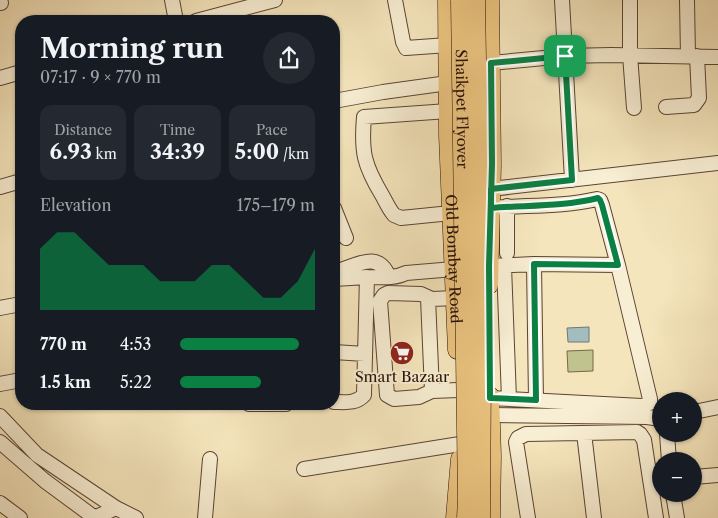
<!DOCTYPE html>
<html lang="en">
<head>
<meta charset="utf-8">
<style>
  body { margin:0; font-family:"Libre Caslon Text",serif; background:#242831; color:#f1f3f6; height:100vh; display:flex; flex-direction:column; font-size:19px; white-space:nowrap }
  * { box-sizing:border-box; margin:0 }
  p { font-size:16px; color:#9ea1a6 }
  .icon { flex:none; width:28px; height:28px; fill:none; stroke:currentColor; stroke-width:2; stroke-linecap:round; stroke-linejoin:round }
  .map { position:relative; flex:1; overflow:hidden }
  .details { position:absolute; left:15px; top:15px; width:325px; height:395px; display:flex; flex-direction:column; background:#171b24; border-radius:20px; box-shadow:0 1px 4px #0004 }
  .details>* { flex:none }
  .controls { position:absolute; left:652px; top:392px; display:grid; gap:10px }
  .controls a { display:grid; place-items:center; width:50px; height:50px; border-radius:50%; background:#171b24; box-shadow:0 1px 4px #0004; font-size:25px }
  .pin { position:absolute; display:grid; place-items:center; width:42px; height:42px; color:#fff; margin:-21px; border-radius:10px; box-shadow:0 2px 8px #0006 }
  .round { display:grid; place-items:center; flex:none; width:52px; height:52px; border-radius:26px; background:#242831 }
  .headline { display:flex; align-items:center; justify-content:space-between; height:85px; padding:0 25px }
  h1 { font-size:28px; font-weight:700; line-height:38px }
  .figures { display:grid; grid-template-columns:repeat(3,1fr); gap:8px; height:85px; padding:5px 25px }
  .figures div { display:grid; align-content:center; border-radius:12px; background:#242831; text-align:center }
  .figures b { font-size:21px; font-weight:700 }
  .figures small { font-size:14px; font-weight:400 }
  .figures p { font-size:14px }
  .chart { height:140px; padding:10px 25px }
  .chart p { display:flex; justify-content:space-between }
  .chart svg { width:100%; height:90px; margin-top:5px; fill:#0b8043; opacity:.7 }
  ul { padding:0 25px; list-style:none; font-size:16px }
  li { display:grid; grid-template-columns:80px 60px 1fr; align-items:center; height:38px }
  li i { height:12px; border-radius:6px; background:#0b8043 }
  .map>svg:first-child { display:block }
</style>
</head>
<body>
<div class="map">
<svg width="718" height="518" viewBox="0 0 718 518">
  <rect width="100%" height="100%" fill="#f5e5bc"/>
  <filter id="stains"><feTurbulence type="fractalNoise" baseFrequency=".004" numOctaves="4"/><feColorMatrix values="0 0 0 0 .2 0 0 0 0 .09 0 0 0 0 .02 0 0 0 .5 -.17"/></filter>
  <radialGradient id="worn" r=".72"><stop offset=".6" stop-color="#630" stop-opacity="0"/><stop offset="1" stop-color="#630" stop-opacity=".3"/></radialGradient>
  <path fill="#c0c38e" stroke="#74694a" d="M593,350V371L568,372L567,351Z"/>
  <path fill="#a3bcbd" stroke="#717774" d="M589,327V342H568L567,328Z"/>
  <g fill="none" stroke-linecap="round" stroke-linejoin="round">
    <g stroke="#5a4434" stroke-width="16">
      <path id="minor" d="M172,0L176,21
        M395,0L403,42L406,48L448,45
        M562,0L572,180
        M630,0V55L634,108
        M687,0L688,56
        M0,3H1
        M196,21L275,0
        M491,63L565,56L611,55L718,57
        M0,78L21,72
        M334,101L383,92L448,83
        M666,107L694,105L699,98L697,56
        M448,111L364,117C361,152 364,165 382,195C386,202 389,209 394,215L401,218L451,213
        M0,187L21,181
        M491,189L718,163
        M507,206V253
        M334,208L346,238
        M491,208C527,205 562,207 597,199L600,200L602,205L618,265
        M534,264L536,400
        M489,266L534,264L618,265L650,399V403L642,406L490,398
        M504,266L509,399
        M341,270C361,263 379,252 389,277
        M334,279L367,277
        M428,298L432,391
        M455,298L432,299L421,294L388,293L384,295L380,301L387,395L394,399L419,397L432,391L458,390
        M0,308L21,304
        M334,352L365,354
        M0,384L21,380
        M334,402C345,402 356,404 364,395L367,277C380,277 394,279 406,273L454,269
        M249,404H286
        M694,412L718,407
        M490,415L647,417L661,419
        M0,416L37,455L116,508
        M584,433L594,518
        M667,434L669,461
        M0,442L45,481L95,518
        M304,469L460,444
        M694,477L718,475
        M673,494L677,518
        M0,503L20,518
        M94,518L116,508L136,518
        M205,518L210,459
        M528,518L516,442L518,438L526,434L637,432L640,434L644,440L656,518"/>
    </g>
    <g stroke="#270f06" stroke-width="19">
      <g id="major">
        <path id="s1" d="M447,0L448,135L457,350"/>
        <path d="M489,285L492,164L490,0"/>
        <path d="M490,396L492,456L491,518"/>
        <path d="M455,518L460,459"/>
      </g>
    </g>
    <use href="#minor" stroke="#f8eed3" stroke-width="14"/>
    <use href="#major" stroke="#eac27e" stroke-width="18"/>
    <g stroke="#270f06" stroke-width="19" stroke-linecap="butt">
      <g id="major-bridge">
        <path id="s2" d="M460,0L467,499L466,518"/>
        <path d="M476,0L482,367L481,518"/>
      </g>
    </g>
    <use href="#major-bridge" stroke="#eac27e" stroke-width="18"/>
  </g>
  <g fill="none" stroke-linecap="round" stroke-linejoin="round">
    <g stroke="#fff" stroke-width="10">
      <path id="route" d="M565,56L491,63L492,164L489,266L490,398L536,400L534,264L618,265L602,205L600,200L598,198C562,207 527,205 491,208V189L572,180L565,56"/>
    </g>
    <use href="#route" stroke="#0b8043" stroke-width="6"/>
  </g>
  <defs>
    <g id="supermarket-disc" transform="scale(1.25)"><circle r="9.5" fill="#8f2418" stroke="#f8eed3"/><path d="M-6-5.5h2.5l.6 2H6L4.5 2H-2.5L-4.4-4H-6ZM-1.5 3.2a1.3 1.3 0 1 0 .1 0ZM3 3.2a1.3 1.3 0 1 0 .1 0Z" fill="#fff"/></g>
  </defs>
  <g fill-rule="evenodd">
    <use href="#supermarket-disc" x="402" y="353"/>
  </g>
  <g text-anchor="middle" stroke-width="4" stroke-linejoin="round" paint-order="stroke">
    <g font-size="15" fill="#270f06" stroke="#f8eed3">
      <text dy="5" stroke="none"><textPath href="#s2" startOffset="109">Shaikpet Flyover</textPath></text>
      <text dy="5" stroke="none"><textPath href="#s1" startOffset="259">Old Bombay Road</textPath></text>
    </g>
    <g font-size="15" fill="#270f06" stroke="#f8eed3">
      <text x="402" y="382">Smart Bazaar</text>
    </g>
  </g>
  <rect width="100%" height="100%" filter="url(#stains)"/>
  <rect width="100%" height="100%" fill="url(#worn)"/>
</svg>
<div class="controls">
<a>+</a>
<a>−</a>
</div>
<div class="pin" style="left:565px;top:56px;background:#1e9e55"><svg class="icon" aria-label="arrive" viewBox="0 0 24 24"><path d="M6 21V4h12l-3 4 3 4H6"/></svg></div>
<section class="details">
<div class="headline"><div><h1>Morning run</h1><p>07:17 · 9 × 770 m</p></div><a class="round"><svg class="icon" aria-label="share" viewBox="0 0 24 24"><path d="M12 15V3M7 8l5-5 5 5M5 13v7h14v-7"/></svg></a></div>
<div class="figures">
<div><p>Distance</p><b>6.93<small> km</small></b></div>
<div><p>Time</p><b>34:39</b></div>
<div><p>Pace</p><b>5:00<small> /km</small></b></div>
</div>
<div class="chart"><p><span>Elevation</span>175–179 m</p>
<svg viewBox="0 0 160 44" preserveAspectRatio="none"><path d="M0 44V14L10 6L20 6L30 14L40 22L50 22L60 22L70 30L80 30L90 30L100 22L110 22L120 30L130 38L140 38L150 30L160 14V44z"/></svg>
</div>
<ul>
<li><b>770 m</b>4:53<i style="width:88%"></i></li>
<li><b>1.5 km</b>5:22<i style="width:60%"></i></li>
</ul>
</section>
</div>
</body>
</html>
